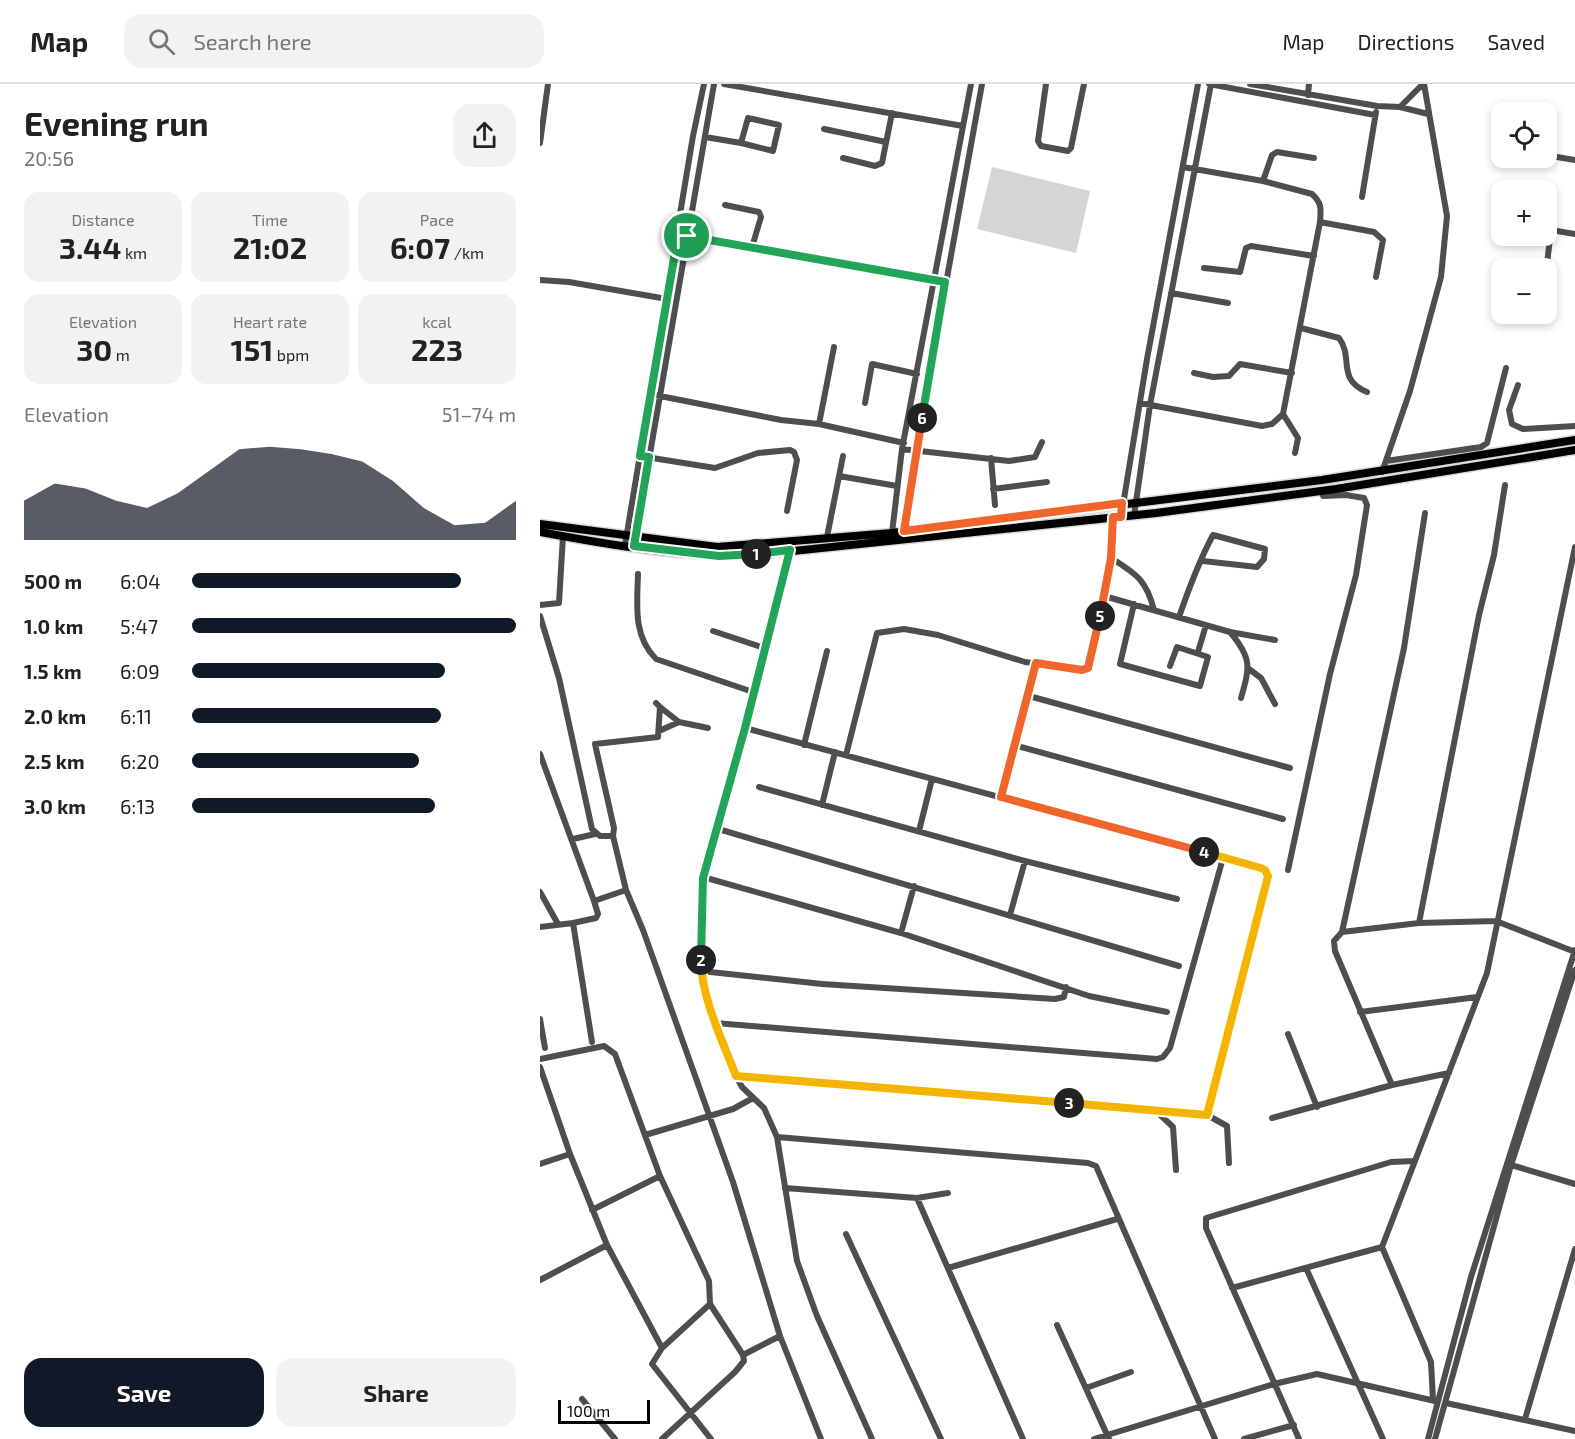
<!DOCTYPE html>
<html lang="en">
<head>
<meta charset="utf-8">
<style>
  body { margin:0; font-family:"Exo 2",sans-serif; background:#f2f2f2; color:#222; height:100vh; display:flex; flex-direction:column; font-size:22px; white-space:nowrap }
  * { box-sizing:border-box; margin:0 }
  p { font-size:20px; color:#767676 }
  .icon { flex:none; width:33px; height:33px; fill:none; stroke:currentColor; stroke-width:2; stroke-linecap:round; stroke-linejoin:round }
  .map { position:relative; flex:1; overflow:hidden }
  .details { display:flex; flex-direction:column; background:#fff; width:540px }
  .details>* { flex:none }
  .buttons { position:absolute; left:951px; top:18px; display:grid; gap:12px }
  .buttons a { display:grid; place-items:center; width:66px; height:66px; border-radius:12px; background:#fff; box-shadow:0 3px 9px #0003; font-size:30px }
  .scale { position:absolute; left:18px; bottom:15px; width:92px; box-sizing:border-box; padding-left:6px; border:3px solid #000; border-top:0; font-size:16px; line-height:21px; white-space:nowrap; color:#000; -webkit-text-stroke:4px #fff; paint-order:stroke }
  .pin { position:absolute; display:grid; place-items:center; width:51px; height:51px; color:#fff; margin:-26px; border:3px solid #fff; border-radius:50%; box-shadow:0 2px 6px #0007 }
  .km { position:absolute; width:30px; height:30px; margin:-15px; border-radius:50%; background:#222; color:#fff; font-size:16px; line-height:30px; text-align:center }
  .round { display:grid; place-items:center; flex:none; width:63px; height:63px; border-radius:18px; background:#f2f2f2 }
  .head { display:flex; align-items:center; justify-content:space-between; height:102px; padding:0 24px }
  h1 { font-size:33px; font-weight:700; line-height:45px }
  .figures { display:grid; grid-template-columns:repeat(3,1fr); gap:9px; height:102px; padding:6px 24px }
  .figures div { display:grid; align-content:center; border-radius:15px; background:#f2f2f2; text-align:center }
  .figures b { font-size:30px; font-weight:700 }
  .figures small { font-size:16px; font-weight:400 }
  .figures p { font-size:16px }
  .chart { height:168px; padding:12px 24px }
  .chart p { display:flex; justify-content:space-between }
  .chart svg { width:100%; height:108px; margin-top:6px; fill:#111827; opacity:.7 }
  .action { display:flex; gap:12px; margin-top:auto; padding:12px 24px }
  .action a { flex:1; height:69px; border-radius:18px; background:#111827; color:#fff; font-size:24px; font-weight:700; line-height:69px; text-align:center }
  .action a+a { background:#f2f2f2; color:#222 }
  ul { padding:0 24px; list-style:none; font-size:20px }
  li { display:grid; grid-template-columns:96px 72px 1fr; align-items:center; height:45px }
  li i { height:15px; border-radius:8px; background:#111827 }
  header { display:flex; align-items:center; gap:36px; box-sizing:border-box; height:84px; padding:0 30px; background:#fff; border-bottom:2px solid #e0e0e0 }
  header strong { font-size:28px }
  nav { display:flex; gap:33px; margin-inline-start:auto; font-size:21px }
  .search { width:420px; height:54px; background:#f2f2f2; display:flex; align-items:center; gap:15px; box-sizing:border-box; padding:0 21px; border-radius:18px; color:#767676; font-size:22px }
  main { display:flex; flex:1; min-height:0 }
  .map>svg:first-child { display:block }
</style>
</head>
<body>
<header>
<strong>Map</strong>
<div class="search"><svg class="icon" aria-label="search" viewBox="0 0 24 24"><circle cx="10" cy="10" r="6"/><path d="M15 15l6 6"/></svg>Search here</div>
<nav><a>Map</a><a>Directions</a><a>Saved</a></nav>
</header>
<main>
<section class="details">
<div class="head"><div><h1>Evening run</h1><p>20:56</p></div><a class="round"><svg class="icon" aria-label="share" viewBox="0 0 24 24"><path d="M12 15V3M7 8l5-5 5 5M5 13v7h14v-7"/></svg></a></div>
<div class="figures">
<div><p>Distance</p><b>3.44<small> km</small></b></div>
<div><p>Time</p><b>21:02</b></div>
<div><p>Pace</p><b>6:07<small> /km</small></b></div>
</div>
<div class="figures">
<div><p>Elevation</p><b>30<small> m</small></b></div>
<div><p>Heart rate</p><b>151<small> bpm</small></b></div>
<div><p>kcal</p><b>223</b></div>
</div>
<div class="chart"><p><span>Elevation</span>51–74 m</p>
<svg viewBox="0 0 160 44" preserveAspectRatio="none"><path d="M0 44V28L10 21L20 23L30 28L40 31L50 25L60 16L70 7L80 6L90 7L100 9L110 12L120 20L130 31L140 38L150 37L160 28V44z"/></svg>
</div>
<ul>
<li><b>500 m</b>6:04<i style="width:83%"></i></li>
<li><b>1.0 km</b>5:47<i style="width:100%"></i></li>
<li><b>1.5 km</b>6:09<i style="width:78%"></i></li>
<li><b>2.0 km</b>6:11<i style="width:77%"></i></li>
<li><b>2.5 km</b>6:20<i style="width:70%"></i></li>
<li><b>3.0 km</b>6:13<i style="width:75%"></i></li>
</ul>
<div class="action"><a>Save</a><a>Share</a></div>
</section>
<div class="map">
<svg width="1035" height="1355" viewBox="0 0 1035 1355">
  <rect width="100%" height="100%" fill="#fff"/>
  <path fill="#d5d5d5" d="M452,83L550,107L536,169L437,145Z"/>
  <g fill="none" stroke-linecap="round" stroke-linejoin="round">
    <g stroke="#dbdbdb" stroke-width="11">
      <path id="major" d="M0,440L177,463L352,449L782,396L1035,356
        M0,448C70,461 143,474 214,471L616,429L796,405L1035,366"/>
    </g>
    <path stroke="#4e4e4e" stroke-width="6" d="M184,0L423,42
      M506,0L498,57L501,62L528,67L531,64L544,0
      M669,0L835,31
      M710,0L837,22L860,23L888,30
      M768,11L769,0
      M860,23L883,0
      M208,34L239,41L233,67L201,59Z
      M284,45L346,58
      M165,53L201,59
      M0,59L8,0
      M1017,73L1035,76
      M303,74L335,82L342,79L352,29
      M723,97L732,71L737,68L774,74
      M822,113L836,28
      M185,121L219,128L221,133L212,163
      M780,138L834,148L843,156L836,193
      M145,151L405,198
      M664,184L700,188L706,164L711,162L774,172
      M1006,188L1011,146L1035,150
      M0,196L29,198L127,215
      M631,209L688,219
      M761,244L799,254C814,274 796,295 827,308
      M654,289L673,293L689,292L700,280L752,289
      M978,301L969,326L972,340L983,345L1035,342
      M110,310L241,336L279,340L364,359
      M325,319L332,280L377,290
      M600,319L722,342L732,340L743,330L780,138C781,125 782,119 772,110L723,97L643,83
      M743,330L758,354L755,369
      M279,340L294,263
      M362,365L469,377L495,373L502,358
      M106,373L175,384L218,369L250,366L254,368L257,376L247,427
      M451,374L455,421
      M846,377L941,363L947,359L966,284
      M842,388L870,307L901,193L907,132L884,0
      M299,392L357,402
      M453,405L507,398
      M594,432L610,321L671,0
      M581,433L607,275L658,0
      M364,447L369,404L442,0
      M352,449L362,365L431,0
      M287,453L303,372
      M251,457L205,644L163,793L161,887L175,939L196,992L202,1003L224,1024L237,1053L257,1177L277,1232L332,1355
      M85,461L153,52L164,0
      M94,462L174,0
      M571,474C596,490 606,495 614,526
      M98,490C97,522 93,552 116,575L213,608
      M564,512L690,548L735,556
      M594,520L580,580L660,602L668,573L637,563L630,582
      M0,521L19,519L23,452
      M0,532L19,594L52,745L60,752H73
      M639,533C649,504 659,477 673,451L725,465L724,475L717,483L663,477
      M173,547L224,564
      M690,548C712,574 710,583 701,614
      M658,568L666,541
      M709,585L721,594L735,620
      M489,612L750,684
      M116,619L120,623L118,653L55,660L74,744L73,752L86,806L103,846L193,1098L240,1252L281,1355
      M120,623L139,638
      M119,647L139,638L168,644
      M264,661L287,567
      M474,661L743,735
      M0,670L54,817
      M306,671L337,549L364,545L398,551L485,578L542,586L548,584L571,474L573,433
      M219,703L485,777L637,815
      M461,713L496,579
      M282,721L295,668
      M175,744L639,882
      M379,747L392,695
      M33,755L55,750
      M748,786L790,590L816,491L827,421L824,414L806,411L783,412L782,407
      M163,793L361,849L549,912L627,928
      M0,808L18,840
      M470,831L485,777
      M33,839L56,834L58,830L54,817L86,806
      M879,839L939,531L954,471L965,401
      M0,843L33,839L52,958
      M802,848L879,839L956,837L1035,868
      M361,849L374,802
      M161,887L282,900L515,915L524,913L526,903
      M820,928L937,913
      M0,935L5,964
      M175,939L617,975L623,973L630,964L683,774
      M748,950L777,1023
      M0,975L64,962L75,970L120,1092L169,1197L170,1220L203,1271
      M0,983L30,1070L67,1161L122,1264
      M196,992L667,1031L727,792L725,786L721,784L205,644
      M852,1001L795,867L794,857L802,848L864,564L885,429
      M615,1026L633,1043L636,1086
      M667,1031L687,1042L689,1079
      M732,1034L852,1001L909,989
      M105,1051L193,1025L213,1014
      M237,1053L548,1079L556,1082L675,1355
      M0,1080L30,1070
      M971,1081L1035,1100
      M245,1104L377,1114L408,1109
      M377,1114L483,1355
      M52,1126L120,1092
      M306,1150L401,1355
      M408,1184L577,1135
      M766,1184L843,1355
      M0,1196L67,1161
      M692,1204L842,1163
      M170,1220L122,1264L112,1280L171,1355
      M517,1241L569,1355
      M546,1304L591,1288
      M42,1315L75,1355
      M893,1316L891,1278L842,1163L947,889L1035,463
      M906,1319L1035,1347
      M985,1335L1035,1165
      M122,1355L195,1288L204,1277L203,1271L240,1252
      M554,1355L734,1300L777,1290L895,1317
      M704,1355L754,1341
      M759,1355L666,1144V1134L851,1078L874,1077
      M888,1355L931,1193L1035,866
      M895,1355L971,1081L1035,886"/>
    <use href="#major" stroke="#000" stroke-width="8"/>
  </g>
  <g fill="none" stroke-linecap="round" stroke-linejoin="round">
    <g stroke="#fff" stroke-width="12">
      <path id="split-1" d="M147,152L138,151L100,372L109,373L94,462L179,472L216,470"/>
    </g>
    <g stroke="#fff" stroke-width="12">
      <path id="split-2" d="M161,876L163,794L205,644L250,466L216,470"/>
    </g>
    <g stroke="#fff" stroke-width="12">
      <path id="split-3" d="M161,876C161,913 183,958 196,992L529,1019"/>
    </g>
    <g stroke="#fff" stroke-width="12">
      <path id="split-4" d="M529,1019L667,1031L728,792L725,786L721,784L664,768"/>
    </g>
    <g stroke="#fff" stroke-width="12">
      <path id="split-5" d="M560,532L548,584L542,586L496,579L461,713L664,768"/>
    </g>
    <g stroke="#fff" stroke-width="12">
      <path id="split-6" d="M382,334L364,447L582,419L581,433H573L571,474L560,532"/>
    </g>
    <g stroke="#fff" stroke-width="12">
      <path id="split-7" d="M147,152L405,198L382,334"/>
    </g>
    <use href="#split-1" stroke="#22a559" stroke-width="8"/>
    <use href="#split-2" stroke="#22a559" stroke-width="8"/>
    <use href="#split-3" stroke="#f5b400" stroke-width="8"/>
    <use href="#split-4" stroke="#f5b400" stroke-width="8"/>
    <use href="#split-5" stroke="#f0652b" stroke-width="8"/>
    <use href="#split-6" stroke="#f0652b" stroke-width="8"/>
    <use href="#split-7" stroke="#22a559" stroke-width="8"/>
  </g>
</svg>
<div class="buttons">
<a><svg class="icon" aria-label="locate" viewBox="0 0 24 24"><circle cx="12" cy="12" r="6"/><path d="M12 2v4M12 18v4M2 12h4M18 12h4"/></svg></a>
<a>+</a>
<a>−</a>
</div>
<div class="scale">100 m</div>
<div class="pin" style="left:147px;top:152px;background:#1e9e55"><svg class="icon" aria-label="arrive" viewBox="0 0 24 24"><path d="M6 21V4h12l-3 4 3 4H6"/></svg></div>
<b class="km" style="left:216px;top:470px">1</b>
<b class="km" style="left:161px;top:876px">2</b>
<b class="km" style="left:529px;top:1019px">3</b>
<b class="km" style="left:664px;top:768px">4</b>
<b class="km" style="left:560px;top:532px">5</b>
<b class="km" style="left:382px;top:334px">6</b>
</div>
</main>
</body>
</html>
